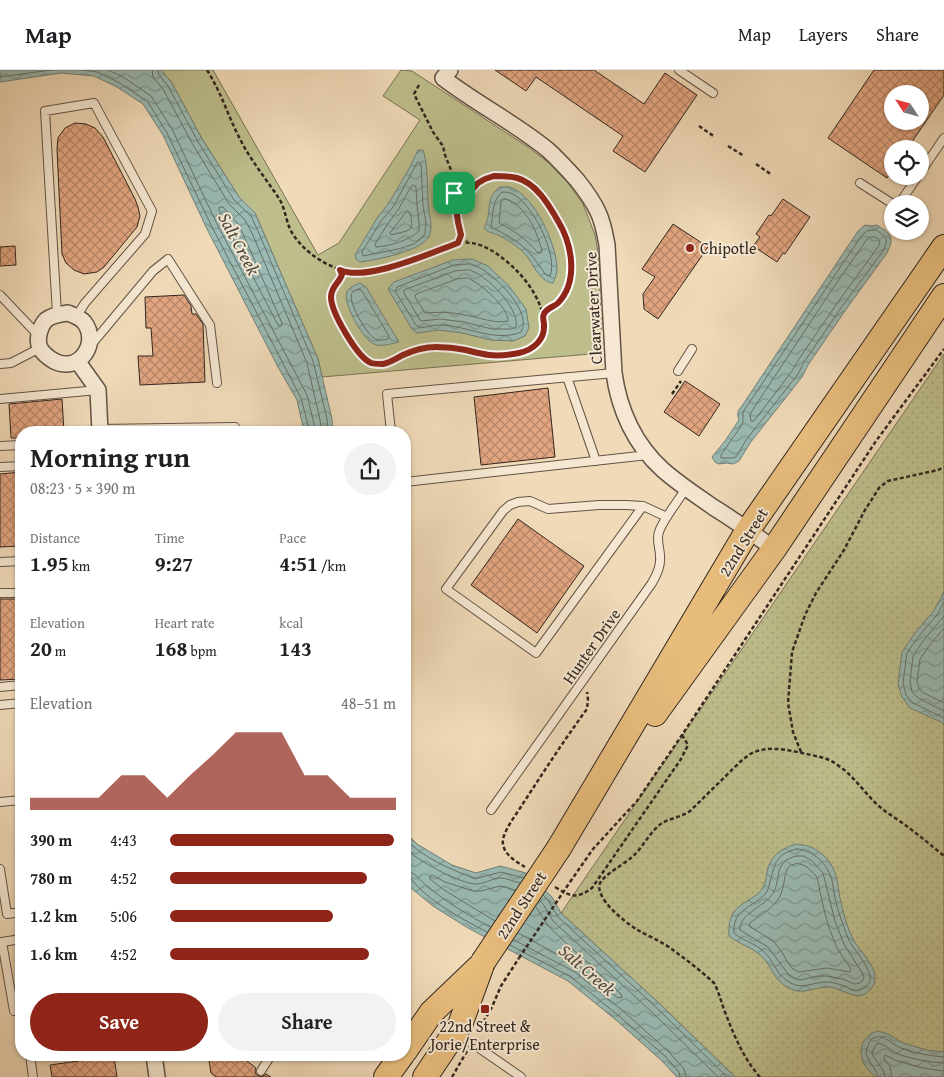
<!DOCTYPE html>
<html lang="en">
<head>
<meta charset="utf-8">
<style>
  body { margin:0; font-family:"Gentium Book Plus",serif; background:#f2f2f2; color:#202124; height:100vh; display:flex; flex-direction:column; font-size:19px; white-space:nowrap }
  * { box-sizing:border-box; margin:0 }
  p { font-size:16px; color:#757577 }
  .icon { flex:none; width:28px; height:28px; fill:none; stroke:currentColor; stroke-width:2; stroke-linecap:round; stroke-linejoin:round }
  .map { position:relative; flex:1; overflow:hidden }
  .panel { position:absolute; left:15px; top:356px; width:396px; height:635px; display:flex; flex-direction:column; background:#fff; border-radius:20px; box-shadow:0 1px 4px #0004 }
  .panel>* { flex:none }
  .needle { width:32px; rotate:306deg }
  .tools { position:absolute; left:884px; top:15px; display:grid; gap:10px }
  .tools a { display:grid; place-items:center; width:45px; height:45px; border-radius:50%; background:#fff; box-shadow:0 1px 4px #0004; font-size:25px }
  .pin { position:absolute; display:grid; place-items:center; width:42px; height:42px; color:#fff; margin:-21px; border-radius:10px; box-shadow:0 2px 8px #0006 }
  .round { display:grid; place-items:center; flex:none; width:52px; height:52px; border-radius:26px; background:#f2f2f2 }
  .head { display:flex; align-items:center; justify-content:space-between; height:85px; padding:0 15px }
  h1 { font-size:28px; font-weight:700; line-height:38px }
  .figures { display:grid; grid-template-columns:repeat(3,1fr); gap:8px; height:85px; padding:5px 15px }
  .figures div { display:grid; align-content:center }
  .figures b { font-size:21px; font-weight:700 }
  .figures small { font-size:14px; font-weight:400 }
  .figures p { font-size:14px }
  .chart { height:140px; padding:10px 15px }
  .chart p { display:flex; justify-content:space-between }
  .chart svg { width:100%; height:90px; margin-top:5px; fill:#8f2418; opacity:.7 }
  .button { display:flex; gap:10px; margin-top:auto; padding:10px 15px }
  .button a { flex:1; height:58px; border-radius:30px; background:#8f2418; color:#fff; font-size:20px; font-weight:700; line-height:58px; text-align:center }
  .button a+a { background:#f2f2f2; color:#202124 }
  ul { padding:0 15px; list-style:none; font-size:16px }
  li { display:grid; grid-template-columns:80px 60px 1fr; align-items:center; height:38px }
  li i { height:12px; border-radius:6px; background:#8f2418 }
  header { display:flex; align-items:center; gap:30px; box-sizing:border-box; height:70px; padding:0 25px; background:#fff; border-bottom:1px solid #e0e0e0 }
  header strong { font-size:24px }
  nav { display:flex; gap:28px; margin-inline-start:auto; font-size:18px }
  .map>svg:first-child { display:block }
</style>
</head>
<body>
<header>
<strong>Map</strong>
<nav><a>Map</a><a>Layers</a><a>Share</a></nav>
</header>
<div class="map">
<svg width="944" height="1007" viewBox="0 0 944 1007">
  <defs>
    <pattern id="grass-dots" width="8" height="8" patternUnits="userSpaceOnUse" patternTransform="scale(1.25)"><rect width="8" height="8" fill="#bdbe8c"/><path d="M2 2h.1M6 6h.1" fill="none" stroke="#a3a378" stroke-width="1.8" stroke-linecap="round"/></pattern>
    <pattern id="water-waves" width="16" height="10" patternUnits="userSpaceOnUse" patternTransform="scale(1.25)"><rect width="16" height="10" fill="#9abab3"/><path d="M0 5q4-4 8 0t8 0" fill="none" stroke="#7e9791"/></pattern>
    <pattern id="building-cross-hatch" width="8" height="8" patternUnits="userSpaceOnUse" patternTransform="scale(1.25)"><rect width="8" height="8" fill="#e2a580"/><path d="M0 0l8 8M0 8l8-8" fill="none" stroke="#b88668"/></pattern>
  </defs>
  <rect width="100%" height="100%" fill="#f0dab8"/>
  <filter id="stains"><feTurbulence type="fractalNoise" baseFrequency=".004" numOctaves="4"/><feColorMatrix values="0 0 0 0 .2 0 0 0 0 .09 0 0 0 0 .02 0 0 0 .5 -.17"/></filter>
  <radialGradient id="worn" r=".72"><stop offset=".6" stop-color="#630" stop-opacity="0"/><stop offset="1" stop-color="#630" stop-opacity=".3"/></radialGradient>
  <path fill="url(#grass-dots)" stroke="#787256" d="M944,284V1007H735L662,936L561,843Z"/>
  <path fill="#bdbe8c" stroke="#787256" d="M161,0H213L318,185L339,173L420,50L383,26L401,0L412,1L528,77L549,93L568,113L583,134L595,165L599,187L602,283L322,307L318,289L255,143L239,127L201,67L172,13Z"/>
  <path fill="url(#water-waves)" stroke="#707f78" d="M0,0H161L172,13L201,67L239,127L255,143L318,289L332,349L333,362H303V357L297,330L278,297L207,159L163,65L143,34L117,17L94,6L61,3L0,12Z
    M418,80H423C428,95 427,113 428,130C428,141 433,153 430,164C425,181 376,190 360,192L356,189L355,185L377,148L388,134L409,99Z
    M500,117C504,117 508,116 512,118C534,126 557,175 557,198C557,203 555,209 553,213C538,211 533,192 524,183C517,176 507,169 498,165C493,163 488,163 484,158C485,156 487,153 487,151C491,137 486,127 500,117Z
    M865,155L871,156L877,155C891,164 895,167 887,183L847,238L808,295L802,307L750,373L739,391L733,394L727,393L719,394L715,392L712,387L725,371L739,350C737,344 737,341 742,336L858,161Z
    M472,189L488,196L509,216L526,239L529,258L525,266L513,271L491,270L462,263L439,260L417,263L412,259L388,219L394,212L453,190Z
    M360,213L366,217L399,272C390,274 379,278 372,273C362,267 342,232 347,222C349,217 355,215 360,213Z
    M944,522V655L941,652L910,638L902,627L898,614L902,582L914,564L933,542Z
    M405,762L417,774L452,795L476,803L500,796L526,803L552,827L561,843L662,936L735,1007H677L661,990L616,950L568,911L468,858L433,836L411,818L405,809Z
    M797,774C800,775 805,775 808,776C818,779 829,789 833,798C838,807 838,818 840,828C843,842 847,858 854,871C860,881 877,897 875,910C875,914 872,917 870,920C858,934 841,917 828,917C815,917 803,925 791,919C772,910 774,898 761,886C752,877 739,874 729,866C728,844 734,839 752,828C756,825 761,822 763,817C766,813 766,807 767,802C770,786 781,778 797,774Z
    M878,961L888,964L903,973L927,980L944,982V1007H877C862,999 853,976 871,964C873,962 876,962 878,961Z"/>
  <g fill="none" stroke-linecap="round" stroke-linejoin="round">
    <path stroke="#667069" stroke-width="1" d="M83,0L97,2L120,13L148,32L167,63L212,157L301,328L308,355V362
      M108,0L123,7L151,26L172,59L217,154L307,325L314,354V362
      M152,0L153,7L163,19L192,73L229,134L245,150L252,163L307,293L320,350L322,362
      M158,0L159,5L168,16L197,70L234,130L251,146L258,161L313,291L327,349L328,362
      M0,7L51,0
      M418,92L421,94L423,135L426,153L425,163L423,167L414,174L398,179L363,186L362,182L381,151L393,137Z
      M413,115L416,117L417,135L419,153V161C408,171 390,176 376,177L375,174L387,155L398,140L408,122Z
      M502,122C504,122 508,122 510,123C531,129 559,186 550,206H548L545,204C528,178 519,171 491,157C493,146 492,129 502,122Z
      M504,129C515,129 529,147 533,156C537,164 539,172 542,180L541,183H538C528,170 513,160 499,153L501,132Z
      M220,137H223L239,155L282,253L281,256L278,255L224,151L219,140Z
      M408,141C412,144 412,153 411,158L407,161L391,165L390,163L406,142Z
      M876,160C887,167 889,169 883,181L843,235L804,292L798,304L746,370L736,387L732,388H721V385L743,353V342L862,165L867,161Z
      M869,167H875L879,170L880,172L878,177L838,232L799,289L792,301L754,351H751L750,344L831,221Z
      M471,194C476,196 481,198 485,201C500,211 532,243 521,262C494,273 467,255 439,255C433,255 426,257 420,258L416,255L395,221L397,217L454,195Z
      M470,200C473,202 478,203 481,206C495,215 519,240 516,257L511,259H492L464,252L440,249L422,251L420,250L404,223V220L455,201Z
      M468,208C480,213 509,238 508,251C493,254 479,247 465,245C451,242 440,242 425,243L415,227L416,224L457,209Z
      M359,219L362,221L389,266L388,269C384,270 379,271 376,269C367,266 347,231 352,223C354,220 356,220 359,219Z
      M944,532L937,545L918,567L907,583L903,613L906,625L913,633L944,648
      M944,546L923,571L913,586L910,612L912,622L918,628L944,641
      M944,558L929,576L920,589L917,612L919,618L922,622L944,633
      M405,769C424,788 449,799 474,808H478L501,802L524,808
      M405,778C418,791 455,811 474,814C483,815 492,808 501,808C507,808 514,812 520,813
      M797,779C814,781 827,793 832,810C833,816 834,822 835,828C838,842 843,855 848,868C852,879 873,899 870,911C867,917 862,921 855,920C850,920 846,916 841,915C836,913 831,912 826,912C815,912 803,919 793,914C775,906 776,892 763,881C755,873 743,871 734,863C732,839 753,838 766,823C768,820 769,816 770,812C775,794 775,784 797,779Z
      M797,786H804L812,791L823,803L835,851L844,874L864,906L863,910L860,913L854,914L843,909L827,906H818L800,910L796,909L788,904L768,877L740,860C739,845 762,837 771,826C783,812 771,791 797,786Z
      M798,793L807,797L817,807L822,831L828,855L837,878L851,899L850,902L827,898L799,902L793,899L788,893L782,882L773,871L749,856L750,853C760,845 774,838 780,826C784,818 784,808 787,799L790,796Z
      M405,801C415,801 419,810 427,816C446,832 468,845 490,857
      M405,807L410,808C428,831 462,849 487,862
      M543,825L548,830L558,847L659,940L727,1007
      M540,831L543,834L553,851L655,945L718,1007
      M495,851L444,820L430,809V806L432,805L445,812L473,821H481L500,816L515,820
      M518,863L577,895L618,928L622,927L621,924L548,856L536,837
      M514,870L575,902L623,941L669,982L684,999L686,1007
      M510,875L571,907L619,946L665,986L679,1002L680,1007
      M878,1007C878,1000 868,993 866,983C867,977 869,969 876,967C885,965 893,975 901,978C914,983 930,986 944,987
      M885,1007C884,997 875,992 872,983L874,978L878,973C885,975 890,979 896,983C909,989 930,992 944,993
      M892,1007L890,997L884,989L885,985L897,991L923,998L944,1001"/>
  </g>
  <path fill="url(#building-cross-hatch)" stroke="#32261f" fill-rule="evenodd" d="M495,0H594L644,34L665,3L697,25L645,102L613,81L623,66L536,7L526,21Z
    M874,0H944V25L907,79H892V100L887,108L828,68ZM892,24H920V51H892Z
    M75,53L86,54L95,58L103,67L135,129L138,137L140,146L137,157L104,197L97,202L84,204L74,200L66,193L62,184L57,79L58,68L65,58Z
    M783,129L810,147L785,184L783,183L777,192L753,176L760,167L756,164L769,145L771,146Z
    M673,154L708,177L658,249L644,239L643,224L655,207L642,199Z
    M15,176L16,195L0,196V177Z
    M184,225L191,236L192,244H196L203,254L205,312L140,315L138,286H153L151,258H146L145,227Z
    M685,311L720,334L699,366L664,342Z
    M548,318L555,387L481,395L474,327Z
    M62,329L64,362H21V368H11L9,334Z
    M21,402V476L0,477V404Z
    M518,449L584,496L537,563L471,515Z
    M0,529H21V609L0,610Z
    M77,985H92V989L114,987L117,1007H52L50,995L78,991Z
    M208,985H251L247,991L256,998L255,1001L256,1004L261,1007L266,1004L271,1007H216L211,1003Z"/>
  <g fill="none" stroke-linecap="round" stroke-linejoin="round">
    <g stroke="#625345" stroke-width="10">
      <path id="lane" d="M679,0L713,23
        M920,103L944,68
        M860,113L893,134
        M899,134L918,106
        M0,225L38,265
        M57,244L45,41L94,33L152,141L145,164L85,233L76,247
        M91,275L153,201L168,189L210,255L217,313
        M0,294L11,293L40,278
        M678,301L692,279
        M567,307L596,391
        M0,329L98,320
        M100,359L235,357V362
        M391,362L387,324L614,303
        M0,376L21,375
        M0,397L21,396
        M405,412L648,385
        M643,436L536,583L446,519L503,441L510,435L518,432L530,431L548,439L599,435H626L643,436L667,447
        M0,492L21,491
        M0,523H21
        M0,617L21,615
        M0,635L21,633
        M0,732L21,730
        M491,740L652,513C657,504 661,496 660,486C660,478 656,470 659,462C662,451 679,430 686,418
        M0,799L7,844L21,842
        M21,869L2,872L14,941L21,940
        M457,963L521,1007
        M30,985L33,1007
        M261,1001L271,985"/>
    </g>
    <g stroke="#625345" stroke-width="18">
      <path id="street" d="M450,0L443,8C477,34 515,53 548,80C558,89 568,100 577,110C585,120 593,131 598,142C603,152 605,164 607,175L614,303C619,340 635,375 663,400C679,414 696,425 713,437C734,450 754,464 774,479
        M68,243C73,245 81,248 84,252C100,272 80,304 54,291C49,288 43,284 40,278C36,270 40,256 46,250C52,245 61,244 68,243Z
        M78,292L98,320L100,362
        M154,985L157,1007"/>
    </g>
    <g stroke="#32261f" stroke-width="26">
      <path id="primary" d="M655,644L774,479L944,226
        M559,778L748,460L944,177
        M405,981L431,943L479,897
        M386,1007L402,985
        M425,1007L460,955L483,892"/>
    </g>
    <path stroke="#32261f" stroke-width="2.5" stroke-dasharray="4 2.5" stroke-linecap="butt" d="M207,0C221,22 228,46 240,69C251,91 267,110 280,130C285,139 286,150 290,159C301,181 328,198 351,203L394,197L458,173C481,169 502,186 517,201C530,214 541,232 544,250C548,282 513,287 489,285C481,285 474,282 467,280C458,278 450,277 441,277C427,277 416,279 404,285C397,288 390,292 383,294C380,294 375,294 372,293C357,287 331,242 331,227C331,215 340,213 342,204L340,200
      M419,15L414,24L433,62L443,76L445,85L451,100L453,108L452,116L456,141L461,165L467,171
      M699,56L715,67
      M728,76L744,86
      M756,94L772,105
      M455,131C459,126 463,127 468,124C478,117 479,109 493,107C501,105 512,106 519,109C549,120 579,182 570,213C567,221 562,231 556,235C551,238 547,239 544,244
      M672,324L681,311
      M801,682L793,662L788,633L792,582L805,545L816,523L844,480L865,440L879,418L888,411L938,400L944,397
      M525,797C515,791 501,783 503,769C506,757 516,745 522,735C543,703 564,670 587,639L588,629L587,622
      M570,812L593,779L637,731L682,665L876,371L944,279
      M555,817C570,826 576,830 592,818L681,689L688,675L682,665
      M477,963L492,937L501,916L519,888
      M452,1007L467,981
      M760,1007C743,988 734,965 725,942C721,932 719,922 714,913C700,900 684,888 669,877C658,870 646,865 636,859C625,852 594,828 600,813C605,804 623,795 632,787C643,778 650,761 662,753C671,748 682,747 690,741L741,691C744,689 747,686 750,684C769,674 792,681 811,685C822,687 830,689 839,696C855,707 865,724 880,737C888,744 899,750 908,757C920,766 932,776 944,786"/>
    <use href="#lane" stroke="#f5e7d1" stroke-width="8"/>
    <use href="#street" stroke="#f5e7d1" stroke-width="15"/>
    <use href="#primary" stroke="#e8bd7c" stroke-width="24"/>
    <g stroke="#32261f" stroke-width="26" stroke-linecap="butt">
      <path id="primary-bridge" d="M483,892L559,778"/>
    </g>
    <path stroke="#32261f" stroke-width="2.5" stroke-dasharray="4 2.5" stroke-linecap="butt" d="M519,888L570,812"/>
    <use href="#primary-bridge" stroke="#e8bd7c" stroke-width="24"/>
  </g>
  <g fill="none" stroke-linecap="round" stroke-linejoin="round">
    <g stroke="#fff" stroke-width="10">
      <path id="route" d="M494,106C502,106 509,106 517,108C536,113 549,135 558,151C572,174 579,211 558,233C554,237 546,238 544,244C542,247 544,251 544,255C545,270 533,280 519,283C509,285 498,286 489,285C481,284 474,282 466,280C456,278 447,277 436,277C425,277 414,280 403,285C397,288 390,293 383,294C379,294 374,294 371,293C357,287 331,242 331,227C331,216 340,213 342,204L340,200C367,212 430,183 458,173L461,165L458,152L454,123L460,127L468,124L478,113L485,109Z"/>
    </g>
    <use href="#route" stroke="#8f2418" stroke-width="6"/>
  </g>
  <g fill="#8f2418" stroke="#f5e7d1" stroke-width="2">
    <circle cx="690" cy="178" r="5"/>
    <rect x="480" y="934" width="10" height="10" rx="2.5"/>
  </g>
  <g text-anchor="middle" stroke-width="4" stroke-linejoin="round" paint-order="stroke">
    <g font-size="16" fill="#32261f" stroke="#f5e7d1" text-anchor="start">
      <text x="700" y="184">Chipotle</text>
      <text x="485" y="962" text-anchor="middle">22nd Street &amp;<tspan x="485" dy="18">Jorie/Enterprise</tspan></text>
    </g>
    <g font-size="16" fill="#32261f" stroke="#f5e7d1">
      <text transform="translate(593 238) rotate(-93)" y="6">Clearwater Drive</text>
      <text transform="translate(743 472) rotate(-58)" y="6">22nd Street</text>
      <text transform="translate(591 576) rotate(-55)" y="6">Hunter Drive</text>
      <text transform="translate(521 835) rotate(-57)" y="6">22nd Street</text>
    </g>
    <g font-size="18" font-style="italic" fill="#4c4b44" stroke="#f5e7d1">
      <text transform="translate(239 174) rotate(62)" y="6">Salt Creek</text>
      <text transform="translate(587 900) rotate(41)" y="6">Salt Creek</text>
    </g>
  </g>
  <rect width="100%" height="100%" filter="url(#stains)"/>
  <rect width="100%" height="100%" fill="url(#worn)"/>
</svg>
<div class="tools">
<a><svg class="needle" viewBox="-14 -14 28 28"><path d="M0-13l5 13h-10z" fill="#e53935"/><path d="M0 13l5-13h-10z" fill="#757577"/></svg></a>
<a><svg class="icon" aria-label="locate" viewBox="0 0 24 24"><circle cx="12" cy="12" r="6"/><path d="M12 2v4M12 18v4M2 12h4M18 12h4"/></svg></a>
<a><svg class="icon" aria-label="layers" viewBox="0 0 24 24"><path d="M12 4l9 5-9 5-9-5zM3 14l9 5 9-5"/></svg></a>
</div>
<div class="pin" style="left:454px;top:123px;background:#1e9e55"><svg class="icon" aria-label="arrive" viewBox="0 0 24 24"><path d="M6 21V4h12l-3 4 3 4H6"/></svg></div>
<section class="panel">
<div class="head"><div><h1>Morning run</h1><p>08:23 · 5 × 390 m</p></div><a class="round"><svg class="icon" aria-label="share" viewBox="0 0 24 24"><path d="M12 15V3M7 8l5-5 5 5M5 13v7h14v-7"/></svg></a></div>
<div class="figures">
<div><p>Distance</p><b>1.95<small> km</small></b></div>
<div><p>Time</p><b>9:27</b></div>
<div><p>Pace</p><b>4:51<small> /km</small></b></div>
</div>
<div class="figures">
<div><p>Elevation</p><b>20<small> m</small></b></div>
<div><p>Heart rate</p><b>168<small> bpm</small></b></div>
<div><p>kcal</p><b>143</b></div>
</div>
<div class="chart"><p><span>Elevation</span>48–51 m</p>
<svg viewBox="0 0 160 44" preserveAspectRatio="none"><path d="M0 44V38L10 38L20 38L30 38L40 27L50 27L60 38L70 27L80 17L90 6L100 6L110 6L120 27L130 27L140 38L150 38L160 38V44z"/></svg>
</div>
<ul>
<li><b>390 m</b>4:43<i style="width:99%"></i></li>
<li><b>780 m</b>4:52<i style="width:87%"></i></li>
<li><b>1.2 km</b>5:06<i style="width:72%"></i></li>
<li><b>1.6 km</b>4:52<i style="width:88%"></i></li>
</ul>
<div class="button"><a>Save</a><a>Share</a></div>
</section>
</div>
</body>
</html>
